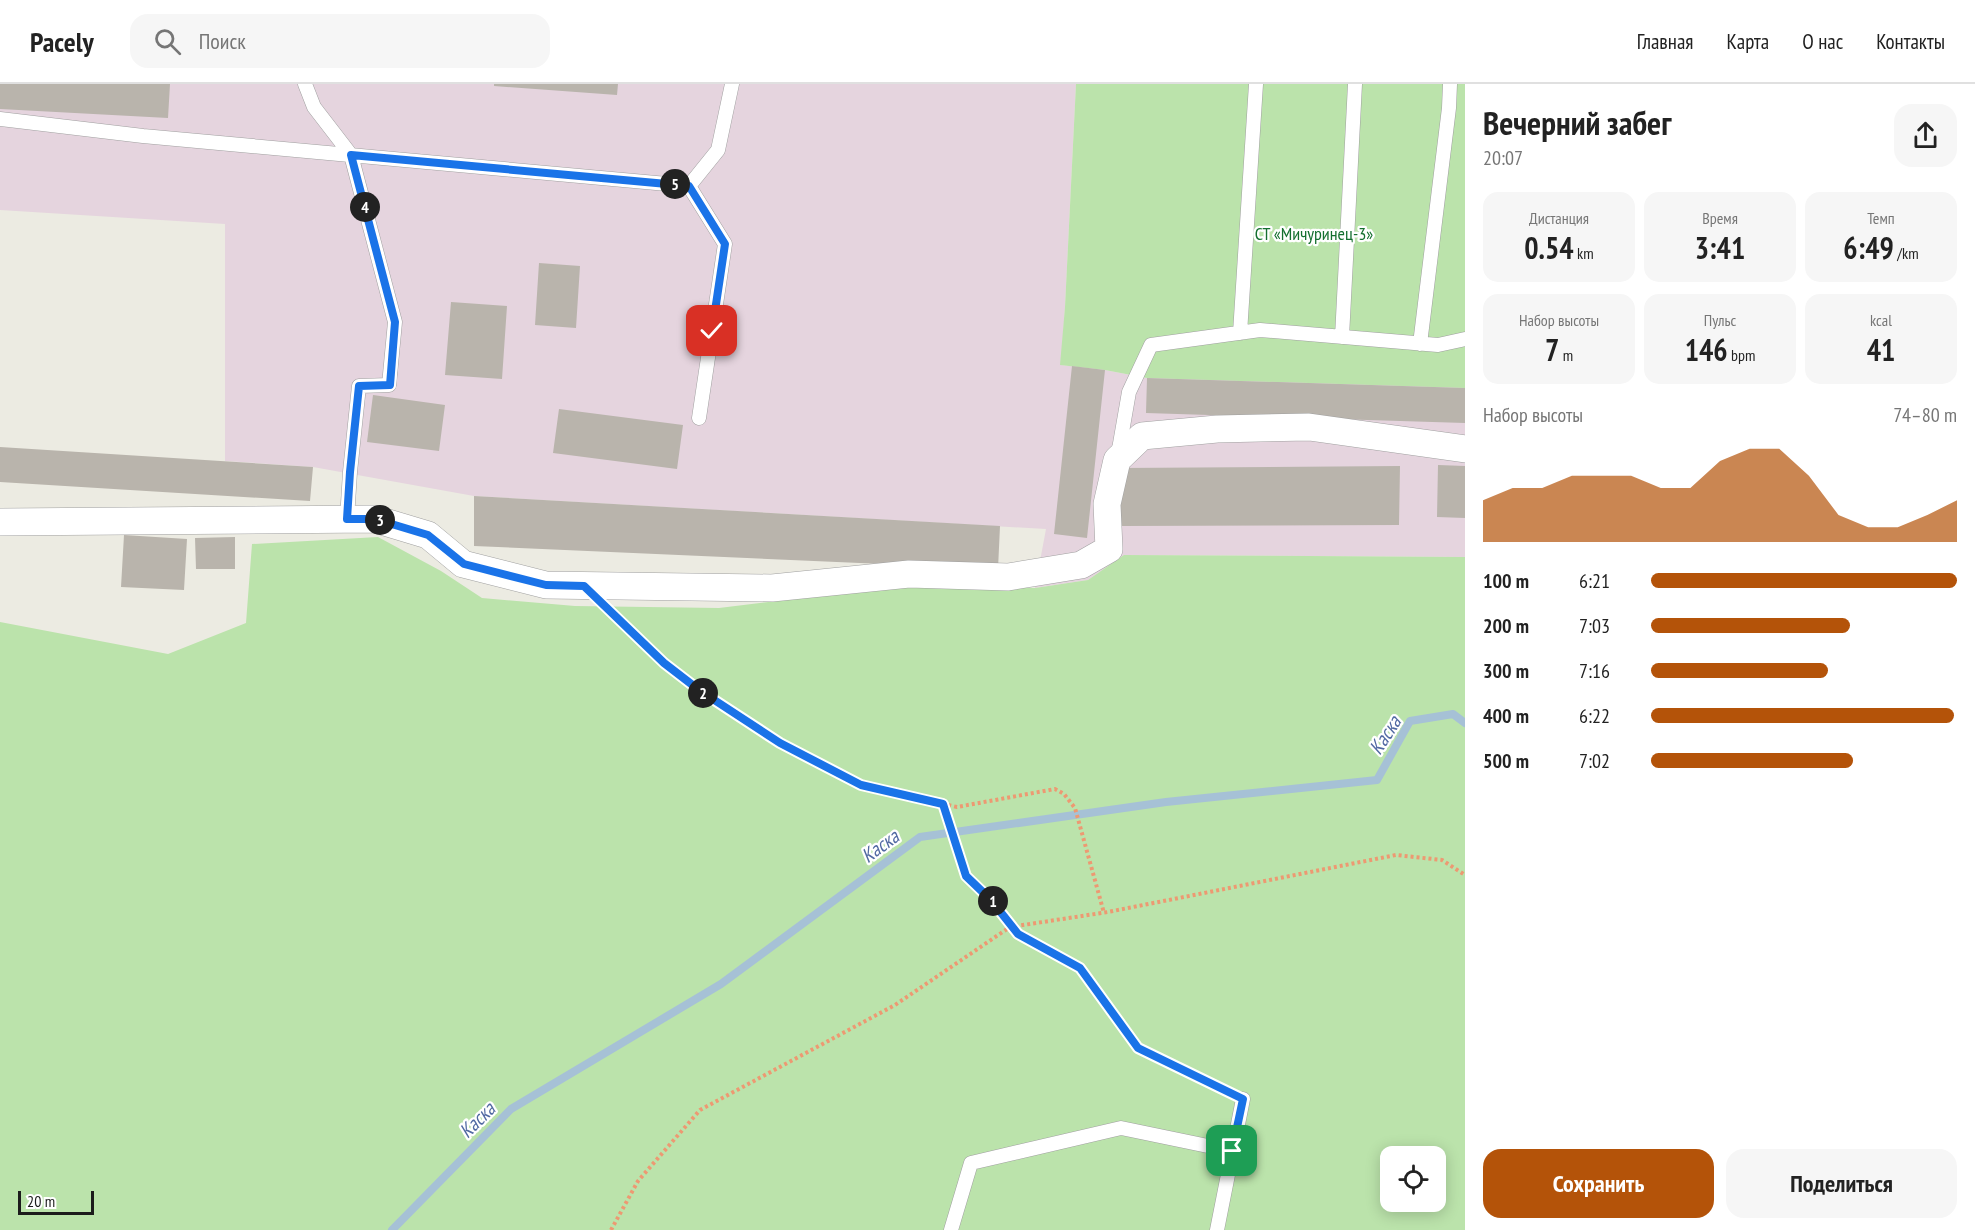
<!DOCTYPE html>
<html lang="ru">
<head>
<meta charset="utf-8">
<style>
  body { margin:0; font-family:"PT Sans Narrow",sans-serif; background:#f6f6f6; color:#222; height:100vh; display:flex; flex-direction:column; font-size:22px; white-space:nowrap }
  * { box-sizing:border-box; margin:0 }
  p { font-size:20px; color:#767676 }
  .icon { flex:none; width:33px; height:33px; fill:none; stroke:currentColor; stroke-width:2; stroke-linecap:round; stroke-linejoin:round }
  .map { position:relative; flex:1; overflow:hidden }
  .drawer { display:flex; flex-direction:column; background:#fff; width:510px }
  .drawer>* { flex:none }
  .fabs { position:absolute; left:1380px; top:1062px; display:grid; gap:12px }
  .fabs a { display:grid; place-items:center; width:66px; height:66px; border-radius:12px; background:#fff; box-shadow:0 3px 15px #0003; font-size:30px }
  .scale { position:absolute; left:18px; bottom:15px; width:76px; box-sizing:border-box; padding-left:6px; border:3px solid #1c1c1c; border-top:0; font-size:16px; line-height:21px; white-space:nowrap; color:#1c1c1c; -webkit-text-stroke:4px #fff; paint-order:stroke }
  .pin { position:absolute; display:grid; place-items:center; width:51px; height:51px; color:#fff; margin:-26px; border-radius:12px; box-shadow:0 3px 9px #0006 }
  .km { position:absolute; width:30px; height:30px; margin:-15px; border-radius:50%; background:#222; color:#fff; font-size:16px; line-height:30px; text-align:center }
  .round { display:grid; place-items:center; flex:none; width:63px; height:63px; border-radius:18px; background:#f6f6f6 }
  .headline { display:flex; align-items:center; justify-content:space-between; height:102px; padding:0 18px }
  h1 { font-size:33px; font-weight:700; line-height:45px }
  .figures { display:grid; grid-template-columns:repeat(3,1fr); gap:9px; height:102px; padding:6px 18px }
  .figures div { display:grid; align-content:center; border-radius:15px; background:#f6f6f6; text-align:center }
  .figures b { font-size:30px; font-weight:700 }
  .figures small { font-size:16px; font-weight:400 }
  .figures p { font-size:16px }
  .chart { height:168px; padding:12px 18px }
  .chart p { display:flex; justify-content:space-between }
  .chart svg { width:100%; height:108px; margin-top:6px; fill:#b45309; opacity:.7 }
  .cta { display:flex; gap:12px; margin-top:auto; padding:12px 18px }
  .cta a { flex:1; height:69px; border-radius:18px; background:#b45309; color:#fff; font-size:24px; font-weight:700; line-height:69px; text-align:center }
  .cta a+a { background:#f6f6f6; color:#222 }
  ul { padding:0 18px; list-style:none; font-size:20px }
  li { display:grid; grid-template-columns:96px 72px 1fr; align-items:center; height:45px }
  li i { height:15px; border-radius:8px; background:#b45309 }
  header { display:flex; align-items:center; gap:36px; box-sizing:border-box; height:84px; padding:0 30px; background:#fff; border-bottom:2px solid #e0e0e0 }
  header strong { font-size:28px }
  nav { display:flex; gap:33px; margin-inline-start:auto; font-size:21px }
  .search { width:420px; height:54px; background:#f6f6f6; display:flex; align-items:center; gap:15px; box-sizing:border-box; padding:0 21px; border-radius:18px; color:#767676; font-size:22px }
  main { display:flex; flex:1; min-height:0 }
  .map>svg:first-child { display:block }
</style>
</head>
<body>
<header>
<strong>Pacely</strong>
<div class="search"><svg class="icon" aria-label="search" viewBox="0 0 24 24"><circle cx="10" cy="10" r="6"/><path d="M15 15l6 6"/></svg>Поиск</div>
<nav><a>Главная</a><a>Карта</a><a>О нас</a><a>Контакты</a></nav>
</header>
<main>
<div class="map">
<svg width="1465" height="1146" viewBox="0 0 1465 1146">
  <rect width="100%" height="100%" fill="#ecebe2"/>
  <path fill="#e5d4de" d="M0,0H1076L1065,223L1061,281L1105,286L1147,294L1465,304V473L1125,471L1088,496L1035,504L1046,445L474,412L313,383L225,377V140L0,126Z"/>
  <path fill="#bbe3ab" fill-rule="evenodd" d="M1076,0H1465V304L1147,294L1105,286L1060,281L1065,223Z
    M378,453L441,487L482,514L575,522L719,524L851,508L941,500L1035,504L1088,496L1124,471L1465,473V1146H0V538L168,570L246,539L252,460ZM1390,1072H1436V1118H1390Z"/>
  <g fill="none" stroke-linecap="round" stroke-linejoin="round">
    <path stroke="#a6c1d6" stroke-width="8" d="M392,1146L511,1025L721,900L920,753L1166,718L1377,696L1410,637L1453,630L1465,639"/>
  </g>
  <path fill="#b9b4ac" d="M0,0H170L168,34L0,25Z
    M494,0H618L617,11L494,2Z
    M539,179L580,182L576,244L535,241Z
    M451,218L507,222L502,295L445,291Z
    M1072,282L1105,286L1087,454L1054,450Z
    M1147,294L1465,304V339L1146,329Z
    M373,311L445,321L439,367L367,358Z
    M559,325L683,341L677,385L553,369Z
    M0,363L313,383L310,417L0,398Z
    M1438,381L1465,382V434L1437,433Z
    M1400,382L1399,441L1120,442V384Z
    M474,412L1000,442L998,485L474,462Z
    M124,451L187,455L184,506L121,503Z
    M235,453V485H196L195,454Z"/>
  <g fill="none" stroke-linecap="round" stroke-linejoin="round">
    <g stroke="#a0a0a0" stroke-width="15">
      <path id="lane" d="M305,0L314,23L351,71L395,238L389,301L359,302L350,388L347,435
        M0,35L143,52L689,102L718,66L732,0
        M689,102L725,160L699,334
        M1240,249L1256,0
        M1342,253L1355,0
        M1420,260L1449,24L1450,0
        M1118,371L1129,308L1151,261L1260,246L1438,261L1465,255
        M951,1146L971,1079L1121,1044L1232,1067
        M1217,1146L1243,1015"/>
    </g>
    <g stroke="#a0a0a0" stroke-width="28">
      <path id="street" d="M0,438L375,435L428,451L463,480L546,501L772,504L909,490L1008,493L1081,481L1109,465L1107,420L1117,376L1142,352L1217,345L1309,343L1465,365"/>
    </g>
    <path stroke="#ed9972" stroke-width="4" stroke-dasharray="3 3" stroke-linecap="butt" d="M611,527L664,579L699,606L780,659L861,701L957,723L1055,705L1064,710L1075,724L1104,829
      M943,720L966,792L991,815L1018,850L1080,884L1138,964L1226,1007
      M611,1146L638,1097L700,1026L895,921L1010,843L1108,828L1396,771L1442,776L1465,791"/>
    <use href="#lane" stroke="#fff" stroke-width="14"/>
    <use href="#street" stroke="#fff" stroke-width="27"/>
  </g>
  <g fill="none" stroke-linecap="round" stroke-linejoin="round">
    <g stroke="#fff" stroke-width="12">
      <path id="route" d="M712,247L725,160L689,102L351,71L395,238L390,301L359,302L350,388L347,435H375L428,451L464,480L546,501L584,502L664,579L699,606L780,659L861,701L943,720L966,792L991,816L1018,850L1080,884L1138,964L1243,1015L1232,1067"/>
    </g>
    <use href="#route" stroke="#1a73e8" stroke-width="8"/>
  </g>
  <g text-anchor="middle" stroke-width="4.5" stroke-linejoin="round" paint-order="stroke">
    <g font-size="18" fill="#146f2f" stroke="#fff">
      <text x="1314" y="156">СТ «Мичуринец-3»</text>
    </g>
    <g font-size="20" font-style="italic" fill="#5169a2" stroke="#fff">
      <text transform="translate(1385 651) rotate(-57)" y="7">Каска</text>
      <text transform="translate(880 762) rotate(-36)" y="7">Каска</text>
      <text transform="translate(477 1036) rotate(-45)" y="7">Каска</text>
    </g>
  </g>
</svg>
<div class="fabs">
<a><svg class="icon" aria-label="locate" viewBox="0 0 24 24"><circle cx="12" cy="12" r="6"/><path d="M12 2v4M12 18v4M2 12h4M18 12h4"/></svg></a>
</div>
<div class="scale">20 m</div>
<div class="pin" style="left:1232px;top:1067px;background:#1e9e55"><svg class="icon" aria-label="arrive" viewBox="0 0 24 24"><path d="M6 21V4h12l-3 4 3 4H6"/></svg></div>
<div class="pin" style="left:712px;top:247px;background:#d93025"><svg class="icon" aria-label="check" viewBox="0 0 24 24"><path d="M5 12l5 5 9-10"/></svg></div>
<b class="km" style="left:993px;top:817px">1</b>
<b class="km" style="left:703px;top:609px">2</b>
<b class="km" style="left:380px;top:436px">3</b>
<b class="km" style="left:365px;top:123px">4</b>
<b class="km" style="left:675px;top:100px">5</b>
</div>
<section class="drawer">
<div class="headline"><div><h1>Вечерний забег</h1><p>20:07</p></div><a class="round"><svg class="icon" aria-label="share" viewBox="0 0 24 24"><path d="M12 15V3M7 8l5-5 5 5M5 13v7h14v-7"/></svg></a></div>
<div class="figures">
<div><p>Дистанция</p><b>0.54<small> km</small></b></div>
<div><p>Время</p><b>3:41</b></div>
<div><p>Темп</p><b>6:49<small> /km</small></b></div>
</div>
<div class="figures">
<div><p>Набор высоты</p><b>7<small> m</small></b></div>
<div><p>Пульс</p><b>146<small> bpm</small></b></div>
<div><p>kcal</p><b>41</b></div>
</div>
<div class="chart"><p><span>Набор высоты</span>74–80 m</p>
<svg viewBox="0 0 160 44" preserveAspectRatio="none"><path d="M0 44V27L10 22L20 22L30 17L40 17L50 17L60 22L70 22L80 11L90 6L100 6L110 17L120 33L130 38L140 38L150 33L160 27V44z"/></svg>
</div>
<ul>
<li><b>100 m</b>6:21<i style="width:100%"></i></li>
<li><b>200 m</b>7:03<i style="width:65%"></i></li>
<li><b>300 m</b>7:16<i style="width:58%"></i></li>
<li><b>400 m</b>6:22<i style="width:99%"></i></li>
<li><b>500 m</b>7:02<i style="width:66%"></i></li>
</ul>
<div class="cta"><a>Сохранить</a><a>Поделиться</a></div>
</section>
</main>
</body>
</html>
